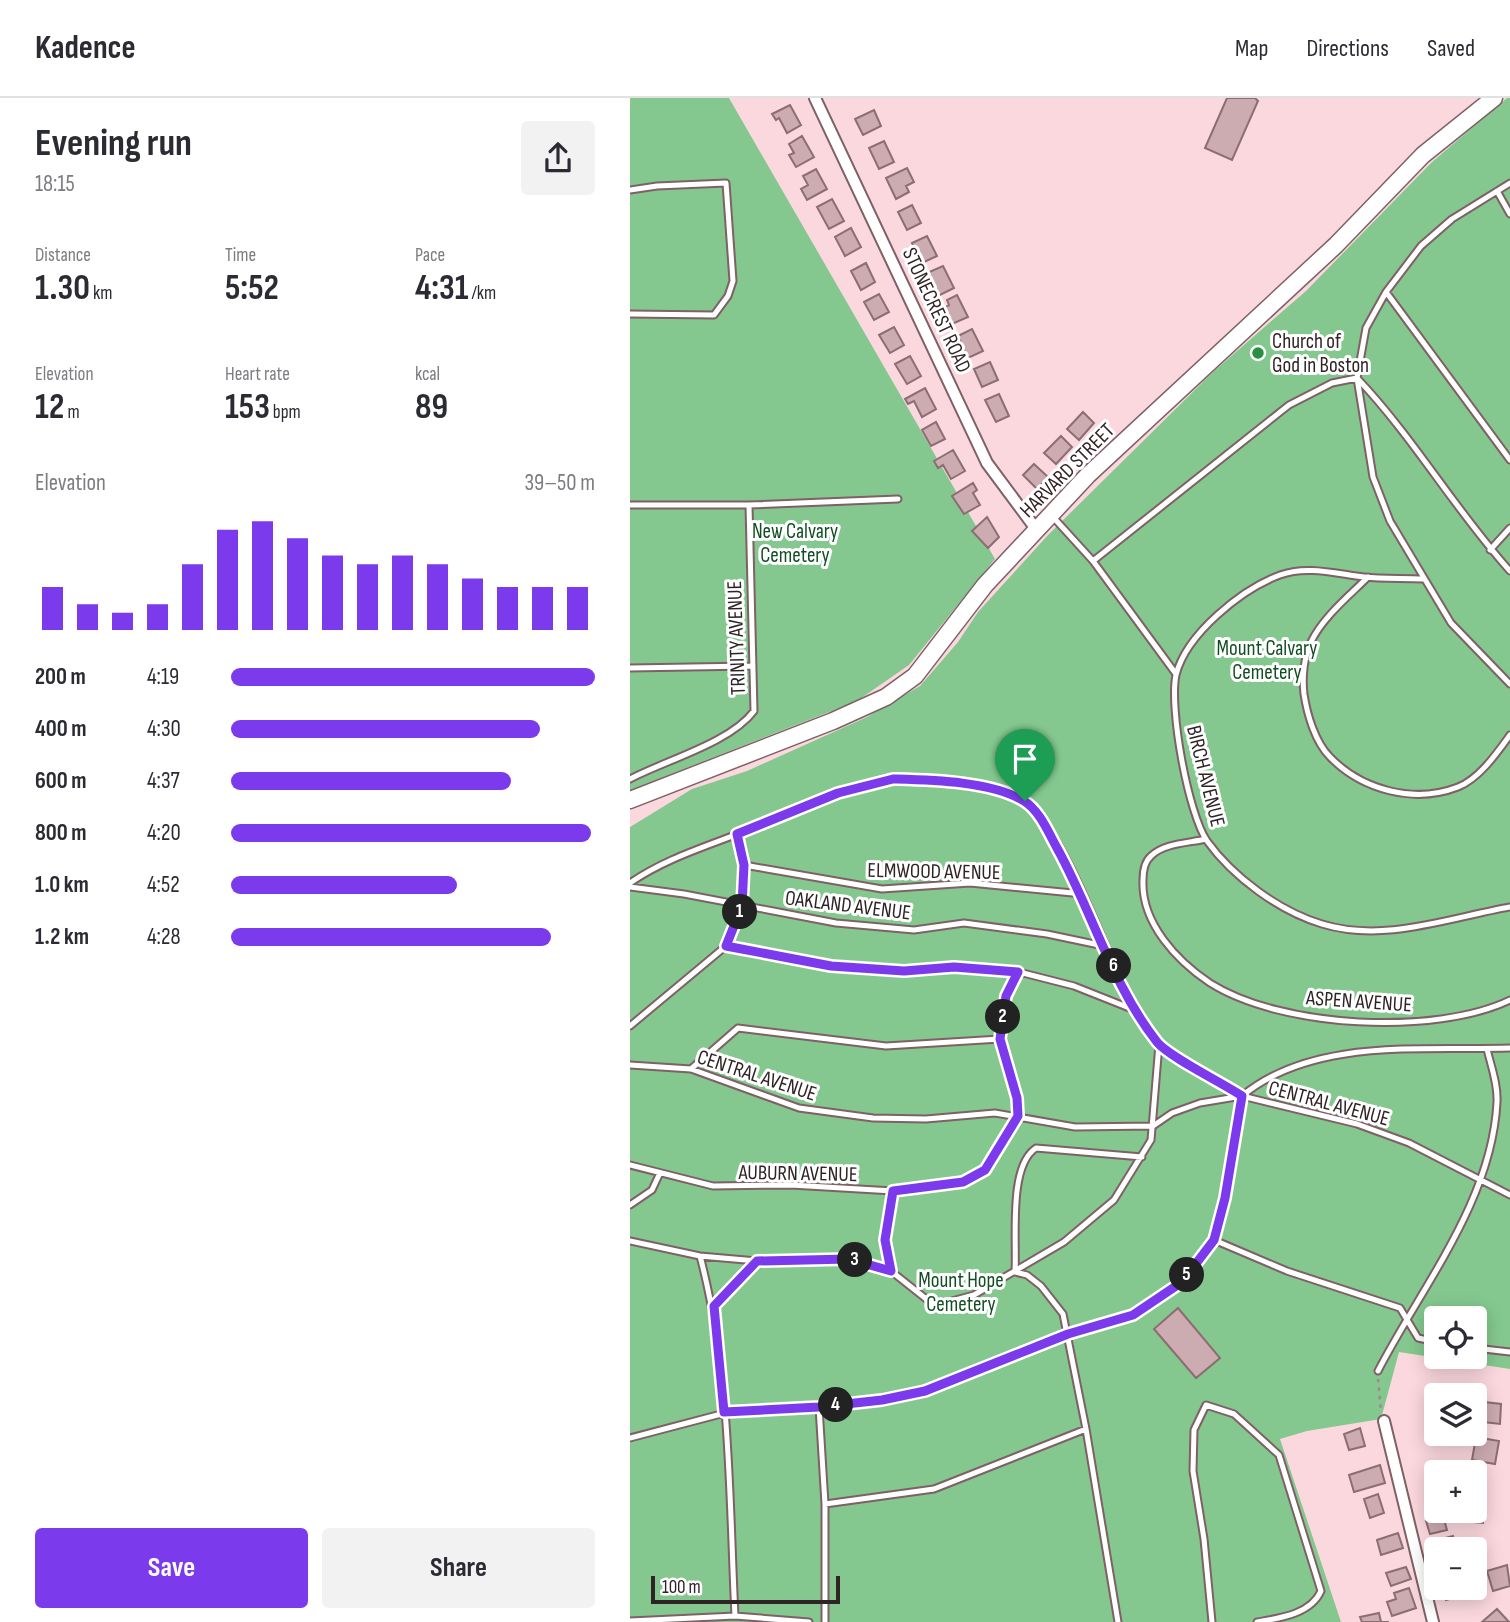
<!DOCTYPE html>
<html lang="en">
<head>
<meta charset="utf-8">
<style>
  body { margin:0; font-family:"Sofia Sans Condensed",sans-serif; background:#f2f2f3; color:#2b2b33; height:100vh; display:flex; flex-direction:column; font-size:26px; white-space:nowrap }
  * { box-sizing:border-box; margin:0 }
  p { font-size:23px; color:#7c7c81 }
  .icon { flex:none; width:38px; height:38px; fill:none; stroke:currentColor; stroke-width:2; stroke-linecap:round; stroke-linejoin:round }
  .map { position:relative; flex:1; overflow:hidden }
  .side { display:flex; flex-direction:column; background:#fff; width:630px }
  .side>* { flex:none }
  .tools { position:absolute; left:794px; top:1208px; display:grid; gap:14px }
  .tools a { display:grid; place-items:center; width:63px; height:63px; border-radius:7px; background:#fff; box-shadow:0 4px 18px #0003; font-size:35px }
  .scale { position:absolute; left:21px; bottom:18px; width:189px; box-sizing:border-box; padding-left:7px; border:4px solid #302325; border-top:0; font-size:19px; line-height:24px; white-space:nowrap; color:#302325; -webkit-text-stroke:5px #fff; paint-order:stroke }
  .pin { position:absolute; display:grid; place-items:center; width:60px; height:60px; color:#fff; margin:-72px -30px; border-radius:50% 50% 50% 0; rotate:-45deg; box-shadow:0 0 7px #0007 }
  .pin .icon { rotate:45deg }
  .km { position:absolute; width:35px; height:35px; margin:-18px; border-radius:50%; background:#222; color:#fff; font-size:19px; line-height:35px; text-align:center }
  .round { display:grid; place-items:center; flex:none; width:74px; height:74px; border-radius:7px; background:#f2f2f3 }
  .overview { display:flex; align-items:center; justify-content:space-between; height:119px; padding:0 35px }
  h1 { font-size:38px; font-weight:700; line-height:52px }
  .metrics { display:grid; grid-template-columns:repeat(3,1fr); gap:10px; height:119px; padding:7px 35px }
  .metrics div { display:grid; align-content:center }
  .metrics b { font-size:35px; font-weight:700 }
  .metrics small { font-size:19px; font-weight:400 }
  .metrics p { font-size:19px }
  .chart { height:196px; padding:14px 35px }
  .chart p { display:flex; justify-content:space-between }
  .chart svg { width:100%; height:126px; margin-top:7px; stroke:#7c3aed; stroke-width:6 }
  .primary-button { display:flex; gap:14px; margin-top:auto; padding:14px 35px }
  .primary-button a { flex:1; height:80px; border-radius:7px; background:#7c3aed; color:#fff; font-size:28px; font-weight:700; line-height:80px; text-align:center }
  .primary-button a+a { background:#f2f2f3; color:#2b2b33 }
  ul { padding:0 35px; list-style:none; font-size:23px }
  li { display:grid; grid-template-columns:112px 84px 1fr; align-items:center; height:52px }
  li i { height:18px; border-radius:9px; background:#7c3aed }
  header { display:flex; align-items:center; gap:42px; box-sizing:border-box; height:98px; padding:0 35px; background:#fff; border-bottom:2px solid #e1e1e2 }
  header strong { font-size:33px }
  nav { display:flex; gap:38px; margin-inline-start:auto; font-size:24px }
  main { display:flex; flex:1; min-height:0 }
  .map>svg:first-child { display:block }
</style>
</head>
<body>
<header>
<strong>Kadence</strong>
<nav><a>Map</a><a>Directions</a><a>Saved</a></nav>
</header>
<main>
<section class="side">
<div class="overview"><div><h1>Evening run</h1><p>18:15</p></div><a class="round"><svg class="icon" aria-label="share" viewBox="0 0 24 24"><path d="M12 15V3M7 8l5-5 5 5M5 13v7h14v-7"/></svg></a></div>
<div class="metrics">
<div><p>Distance</p><b>1.30<small> km</small></b></div>
<div><p>Time</p><b>5:52</b></div>
<div><p>Pace</p><b>4:31<small> /km</small></b></div>
</div>
<div class="metrics">
<div><p>Elevation</p><b>12<small> m</small></b></div>
<div><p>Heart rate</p><b>153<small> bpm</small></b></div>
<div><p>kcal</p><b>89</b></div>
</div>
<div class="chart"><p><span>Elevation</span>39–50 m</p>
<svg viewBox="0 0 160 44" preserveAspectRatio="none"><path d="M5 44V29M15 44V35M25 44V38M35 44V35M45 44V21M55 44V9M65 44V6M75 44V12M85 44V18M95 44V21M105 44V18M115 44V21M125 44V26M135 44V29M145 44V29M155 44V29"/></svg>
</div>
<ul>
<li><b>200 m</b>4:19<i style="width:100%"></i></li>
<li><b>400 m</b>4:30<i style="width:85%"></i></li>
<li><b>600 m</b>4:37<i style="width:77%"></i></li>
<li><b>800 m</b>4:20<i style="width:99%"></i></li>
<li><b>1.0 km</b>4:52<i style="width:62%"></i></li>
<li><b>1.2 km</b>4:28<i style="width:88%"></i></li>
</ul>
<div class="primary-button"><a>Save</a><a>Share</a></div>
</section>
<div class="map">
<svg width="880" height="1524" viewBox="0 0 880 1524">
  <rect width="100%" height="100%" fill="#fbd8de"/>
  <path fill="#84c88f" fill-rule="evenodd" d="M0,0H99L365,461L279,567L227,603L0,692Z
    M877,0H880V1271L769,1254L751,1321L677,1333L650,1341L711,1524H0V729L62,691L117,673L237,619L290,588L328,544L348,514L418,437L583,274L676,193L802,64ZM807,1220H845V1258H807Z"/>
  <path fill="#cdacb1" stroke="#8c6d73" stroke-width="2" d="M597,0H625L628,3L602,62L575,50Z
    M160,7L171,27L157,35L149,20L146,22L142,16Z
    M244,12L251,28L233,37L225,21Z
    M172,38L184,59L166,69L159,57L164,55L159,46Z
    M254,43L264,64L249,71L239,50Z
    M277,70L284,84L276,88L279,94L266,101L256,80Z
    M186,71L197,91L177,102L171,91L178,87L173,78Z
    M202,101L214,123L199,131L187,109Z
    M282,107L291,125L277,132L268,114Z
    M221,130L231,149L215,158L205,139Z
    M297,138L307,158L292,165L282,145Z
    M236,165L245,184L231,192L221,173Z
    M313,168L324,190L308,198L297,175Z
    M249,196L259,214L244,222L234,204Z
    M327,197L338,219L322,226L314,210L319,207L317,202Z
    M264,229L274,247L260,255L249,237Z
    M342,231L353,253L338,260L328,238Z
    M280,258L291,278L277,286L265,266Z
    M360,264L368,282L352,289L344,271Z
    M295,290L306,311L292,319L284,303L278,306L275,301Z
    M369,296L379,318L366,324L355,302Z
    M453,314L464,325L449,342L437,331Z
    M306,324L315,341L301,348L292,332Z
    M431,338L442,349L426,366L414,355Z
    M323,352L335,373L321,381L313,367L308,370L304,363Z
    M404,366L418,379L407,391L393,377Z
    M343,385L347,392L343,395L350,407L334,416L322,398Z
    M357,419L369,439L358,450L342,433Z
    M548,1210L590,1260L566,1280L524,1231Z
    M846,1303L871,1306L870,1326L845,1323Z
    M730,1330L735,1348L719,1352L714,1336Z
    M846,1339L869,1343L865,1366L842,1362Z
    M750,1367L755,1385L724,1394L719,1377Z
    M748,1396L754,1415L740,1420L734,1401Z
    M845,1409H854L853,1425L820,1422L821,1412H845Z
    M813,1418L817,1432L800,1436L796,1423Z
    M768,1435L773,1450L751,1457L747,1442Z
    M823,1438L826,1451H807L806,1466L800,1444Z
    M877,1467L880,1488L863,1493L857,1473Z
    M776,1469L781,1481L761,1488L756,1475Z
    M813,1489H836L837,1496L816,1502Z
    M779,1490L786,1510L762,1518L757,1504L766,1501L764,1495Z
    M867,1511L879,1524H852Z
    M749,1515L751,1524H759H732L730,1519Z"/>
  <g fill="none" stroke-linecap="round" stroke-linejoin="round">
    <g stroke="#7e6066" stroke-width="9">
      <path id="service" d="M880,85L822,121L791,148L756,194L736,230L727,280L743,379L760,423L821,525L880,586
        M0,92L27,88L96,85L103,183L98,198L84,217L0,216
        M867,93L880,116
        M756,194L880,362
        M727,280C784,340 825,412 880,473
        M0,407H119L268,401
        M423,419L463,463L546,576
        M860,452L880,430
        M463,463L659,307L702,285L727,280
        M738,479C719,498 693,519 681,544C674,559 672,579 674,596C677,616 685,644 700,659C732,692 784,706 828,689C849,681 867,655 880,637
        M793,481C773,480 753,481 734,479C707,476 677,467 650,477C612,491 556,536 546,577C539,610 558,715 577,743C603,779 649,813 692,826C754,845 818,820 880,809
        M0,570L121,568
        M0,681C36,662 100,645 124,613L119,407
        M576,741C559,745 534,745 521,758C514,764 513,774 513,782C511,825 547,863 580,885C651,930 805,938 880,902
        M114,767L252,791L340,785L453,796
        M0,785C35,761 72,750 110,735C160,715 208,692 260,682C295,675 389,689 410,718C448,771 468,837 497,894C505,911 516,936 531,947C555,967 586,981 612,998
        M0,789L54,796L206,825L284,832L334,825L417,836L474,848
        M96,848L201,868L274,872L324,869L389,874L444,888L507,913
        M0,928L96,848L112,808L114,767L107,736
        M0,967L61,971L169,1010L243,1020L296,1021L365,1015L445,1029L523,1028L542,1015L570,1005L612,998L727,1026L779,1045L880,1097
        M61,971L108,930L256,948L370,941
        M612,998C683,939 794,953 880,950
        M388,1018C387,1001 381,987 376,970C366,937 372,905 389,874
        M0,1067L83,1088L161,1087L263,1093L300,1090L333,1084L355,1072L388,1018
        M0,1107L22,1092L29,1077
        M584,1142L657,1173L770,1210L788,1240L807,1244
        M0,1143L70,1158L127,1163L219,1161L261,1173L300,1204H318L344,1197L434,1144L484,1102L521,1042L529,946
        M70,1158C101,1275 99,1398 105,1518
        M261,1173L255,1141L263,1093
        M385,1174L397,1177L411,1188L433,1216L456,1331L488,1524
        M385,1174C387,1142 378,1068 406,1050L512,1059
        M84,1208L127,1163
        M845,1250L880,1254
        M748,1273C792,1188 862,1103 867,1004C868,986 861,968 857,951
        M189,1309L195,1406V1524
        M0,1340L95,1315L252,1302L295,1293L438,1236L503,1217L552,1184L584,1142L595,1100L612,998
        M195,1406L304,1391L456,1331
        M0,1523L105,1518L179,1524
        M582,1524L574,1441L563,1373L564,1332L576,1307L604,1316L649,1357L691,1493C681,1516 650,1520 627,1524"/>
    </g>
    <g stroke="#7e6066" stroke-width="14">
      <path id="minor" d="M185,0L357,365L406,431
        M754,1323L803,1524"/>
    </g>
    <g stroke="#7e6066" stroke-width="19">
      <path id="secondary" d="M0,702L203,623L256,599L285,578L355,487L458,377L706,147L793,57L864,0"/>
    </g>
    <path stroke="#a0878b" stroke-width="2.5" stroke-dasharray="3.5 5" stroke-linecap="butt" d="M748,1281L751,1313"/>
    <use href="#service" stroke="#fff" stroke-width="5"/>
    <use href="#minor" stroke="#fff" stroke-width="10"/>
    <use href="#secondary" stroke="#fff" stroke-width="16"/>
  </g>
  <g fill="none" stroke-linecap="round" stroke-linejoin="round">
    <g stroke="#fff" stroke-width="14">
      <path id="route" d="M263,681C301,682 361,683 394,703C410,713 418,734 427,750C462,813 482,887 527,944C539,959 593,985 612,998L595,1100L584,1142L552,1184L503,1217L438,1236L295,1293L252,1302L189,1309L94,1314L84,1208L127,1163L219,1161L261,1173L255,1142L263,1093L333,1084L355,1072L388,1018L387,1000L370,941L376,898L388,874L324,869L274,873L201,868L96,848L112,808L114,767L107,736L208,695Z"/>
    </g>
    <use href="#route" stroke="#7c3aed" stroke-width="9"/>
  </g>
  <circle fill="#288f45" stroke="#fff" stroke-width="2.5" cx="628" cy="255" r="7"/>
  <g text-anchor="middle" stroke-width="6" stroke-linejoin="round" paint-order="stroke">
    <g font-size="21" fill="#302325" stroke="#fff">
      <text transform="translate(307 212) rotate(65)" y="7">STONECREST ROAD</text>
      <text transform="translate(437 372) rotate(-45)" y="7">HARVARD STREET</text>
      <text transform="translate(106 540) rotate(-92)" y="7">TRINITY AVENUE</text>
      <text transform="translate(576 678) rotate(76)" y="7">BIRCH AVENUE</text>
      <text transform="translate(304 773) rotate(1)" y="7">ELMWOOD AVENUE</text>
      <text transform="translate(218 807) rotate(7)" y="7">OAKLAND AVENUE</text>
      <text transform="translate(729 903) rotate(4)" y="7">ASPEN AVENUE</text>
      <text transform="translate(127 977) rotate(18)" y="7">CENTRAL AVENUE</text>
      <text transform="translate(699 1005) rotate(15)" y="7">CENTRAL AVENUE</text>
      <text transform="translate(168 1075) rotate(1)" y="7">AUBURN AVENUE</text>
    </g>
    <g font-size="21" fill="#302325" stroke="#fff" text-anchor="start">
      <text x="642" y="250">Church of<tspan x="642" dy="24">God in Boston</tspan></text>
    </g>
    <g font-size="21" fill="#124e23" stroke="#fff">
      <text x="165" y="440">New Calvary<tspan x="165" dy="24">Cemetery</tspan></text>
      <text x="637" y="557">Mount Calvary<tspan x="637" dy="24">Cemetery</tspan></text>
      <text x="331" y="1189">Mount Hope<tspan x="331" dy="24">Cemetery</tspan></text>
    </g>
  </g>
</svg>
<div class="tools">
<a><svg class="icon" aria-label="locate" viewBox="0 0 24 24"><circle cx="12" cy="12" r="6"/><path d="M12 2v4M12 18v4M2 12h4M18 12h4"/></svg></a>
<a><svg class="icon" aria-label="layers" viewBox="0 0 24 24"><path d="M12 4l9 5-9 5-9-5zM3 14l9 5 9-5"/></svg></a>
<a>+</a>
<a>−</a>
</div>
<div class="scale">100 m</div>
<div class="pin" style="left:395px;top:703px;background:#1e9e55"><svg class="icon" aria-label="arrive" viewBox="0 0 24 24"><path d="M6 21V4h12l-3 4 3 4H6"/></svg></div>
<b class="km" style="left:110px;top:814px">1</b>
<b class="km" style="left:373px;top:919px">2</b>
<b class="km" style="left:225px;top:1162px">3</b>
<b class="km" style="left:206px;top:1307px">4</b>
<b class="km" style="left:557px;top:1177px">5</b>
<b class="km" style="left:484px;top:868px">6</b>
</div>
</main>
</body>
</html>
